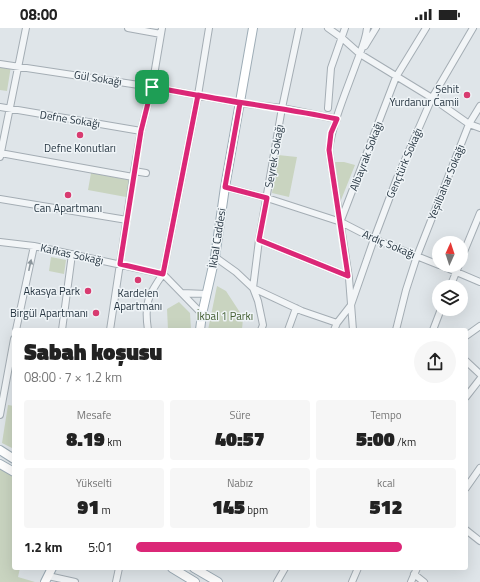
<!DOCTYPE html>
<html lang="tr">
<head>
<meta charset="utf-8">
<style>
  body { margin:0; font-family:"Titillium Web",sans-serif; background:#f6f6f6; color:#222; height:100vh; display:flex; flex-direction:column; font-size:15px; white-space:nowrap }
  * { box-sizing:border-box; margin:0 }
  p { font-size:13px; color:#767676 }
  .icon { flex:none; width:22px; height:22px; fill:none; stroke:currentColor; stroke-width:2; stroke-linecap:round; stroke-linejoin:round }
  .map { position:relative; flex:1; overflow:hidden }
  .details { position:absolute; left:12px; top:300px; width:456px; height:242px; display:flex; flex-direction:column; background:#fff; border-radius:4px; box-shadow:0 4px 16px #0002 }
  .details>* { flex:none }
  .needle { width:26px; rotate:3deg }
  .tools { position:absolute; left:432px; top:208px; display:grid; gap:8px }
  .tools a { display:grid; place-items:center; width:36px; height:36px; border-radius:50%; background:#fff; box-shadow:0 4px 16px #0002; font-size:20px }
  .pin { position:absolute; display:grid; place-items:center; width:34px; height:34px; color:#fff; margin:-17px; border-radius:8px; box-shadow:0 2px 6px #0006 }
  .round { display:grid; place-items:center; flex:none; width:42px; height:42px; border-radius:21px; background:#f6f6f6 }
  .summary { display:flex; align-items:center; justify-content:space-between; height:68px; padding:0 12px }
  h1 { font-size:22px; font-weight:800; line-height:30px }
  .metrics { display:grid; grid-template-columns:repeat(3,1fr); gap:6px; height:68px; padding:4px 12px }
  .metrics div { display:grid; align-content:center; border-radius:4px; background:#f6f6f6; text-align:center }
  .metrics b { font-size:20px; font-weight:800 }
  .metrics small { font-size:11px; font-weight:400 }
  .metrics p { font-size:11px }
  ul { padding:0 12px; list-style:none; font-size:13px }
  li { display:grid; grid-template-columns:64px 48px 1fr; align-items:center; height:30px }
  li i { height:10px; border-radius:5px; background:#db2777 }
  .status { display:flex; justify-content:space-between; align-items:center; height:28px; padding:0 20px; background:#fff; direction:ltr }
  .status svg { height:11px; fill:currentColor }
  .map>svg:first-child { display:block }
</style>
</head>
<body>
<div class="status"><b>08:00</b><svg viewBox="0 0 49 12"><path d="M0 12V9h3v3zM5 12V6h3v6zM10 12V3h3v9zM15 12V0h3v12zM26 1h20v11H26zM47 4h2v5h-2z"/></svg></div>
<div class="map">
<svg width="480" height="554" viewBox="0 0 480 554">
  <rect width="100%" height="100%" fill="#dfe5e9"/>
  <path fill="#c9d4c0" d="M0,37L11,38L7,63L0,62Z
    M278,127L297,129L289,169L272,165Z
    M335,134H344L355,137L341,172Z
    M91,145L129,152L126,169L88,162Z
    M51,229L66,232L64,246L49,243Z
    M217,258L226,263L243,289L242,302H208Z
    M179,274L190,285L191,302H168L167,281Z
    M8,377L14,378V421L2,415Z
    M0,437L14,447V540H20L18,549L35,554H0Z"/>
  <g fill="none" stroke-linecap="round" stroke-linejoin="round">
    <g stroke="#a4adb4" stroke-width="8">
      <path id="minor" d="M128,0L161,6
        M328,0L342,10L360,26L432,70L469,96L480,100
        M365,18L376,0
        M0,36L152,59L240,75L282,80L337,91
        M0,79L141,103
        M328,80L331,40L345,0
        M0,125L133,149
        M0,129L26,0
        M134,143L146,145
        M225,159L267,170L341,194L374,211L439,237
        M0,171L127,192
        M341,192L396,49L426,0
        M259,212L348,248
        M0,214L34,218L163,246L202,286
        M215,229L236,244L253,260L302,283L337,295
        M461,231L480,185
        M440,237L480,254
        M450,259L459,237
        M182,265L207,266
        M16,302L34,218
        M62,302L72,226
        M110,302L133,149L141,103L152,59L162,0
        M148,302C144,276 148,267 163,246L198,67L209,0
        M261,302L263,297L258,273L253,260L259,212L282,80L299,0
        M288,302L296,280
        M334,302L337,295L351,277L374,211L397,150L432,70L473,0
        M353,302L349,250L329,122C333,93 346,64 356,36C360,25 366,12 367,0
        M396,302L406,262L417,228L469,96L480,78
        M433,302L441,281
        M466,308L480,298
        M466,333L480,346
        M466,369L480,351
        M0,387L14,311
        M466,460L480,440
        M466,502L480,513
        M414,546L424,554
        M48,548L75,554
        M116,554L119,540
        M277,554L285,540
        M352,554L358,540
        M411,554L417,540"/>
    </g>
    <g stroke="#9dacb6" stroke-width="10">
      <path id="major" d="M200,302L202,286L215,229L225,159L253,0
        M0,422L14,431
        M0,436L14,444
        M172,540L195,554
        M194,540L218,554
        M45,554L52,540"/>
    </g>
    <use href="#minor" stroke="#f2f5f7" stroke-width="6"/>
    <use href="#major" stroke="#fff" stroke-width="8"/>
  </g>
  <defs><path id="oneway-solid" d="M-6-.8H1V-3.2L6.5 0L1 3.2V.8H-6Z"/></defs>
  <use fill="#8c969c" href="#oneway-solid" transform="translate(30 237) rotate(-78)"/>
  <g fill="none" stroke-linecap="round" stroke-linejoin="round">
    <g stroke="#fff" stroke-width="8">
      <path id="route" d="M152,59L141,103L120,236L163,246L198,67C244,76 291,81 337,91L331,105L329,122L348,248L259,212L267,170L225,159L240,75L152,59"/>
    </g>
    <use href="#route" stroke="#db2777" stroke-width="5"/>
  </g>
  <g fill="#d83b70" stroke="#eff4f7" stroke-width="1.5">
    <circle cx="467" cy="67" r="4"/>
    <circle cx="80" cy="107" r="4"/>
    <circle cx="68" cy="167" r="4"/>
    <circle cx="138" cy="252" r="4"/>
    <circle cx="88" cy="263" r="4"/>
    <circle cx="96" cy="285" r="4"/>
  </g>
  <g text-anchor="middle" stroke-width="3" stroke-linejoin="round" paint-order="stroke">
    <g font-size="11" fill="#273642" stroke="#eff4f7">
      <text transform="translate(98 50) rotate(9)" y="4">Gül Sokağı</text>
      <text transform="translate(70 91) rotate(9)" y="4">Defne Sokağı</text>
      <text transform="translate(274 128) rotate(-80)" y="4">Seyrek Sokağı</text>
      <text transform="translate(366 128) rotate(-69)" y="4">Albayrak Sokağı</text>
      <text transform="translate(404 135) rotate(-67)" y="4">Gençtürk Sokağı</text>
      <text transform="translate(446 154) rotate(-68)" y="4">Yeşilbahar Sokağı</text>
      <text transform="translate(217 210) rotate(-81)" y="4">İkbal Caddesi</text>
      <text transform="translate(389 216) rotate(23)" y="4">Ardıç Sokağı</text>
      <text transform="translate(72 226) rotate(12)" y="4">Kafkas Sokağı</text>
    </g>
    <g font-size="11" fill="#273642" stroke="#eff4f7" text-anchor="end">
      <text x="459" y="65">Şehit<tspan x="459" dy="13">Yurdanur Camii</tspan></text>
      <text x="80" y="124" text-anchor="middle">Defne Konutları</text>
      <text x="68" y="184" text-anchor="middle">Can Apartmanı</text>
      <text x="80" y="267">Akasya Park</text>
      <text x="138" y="269" text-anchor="middle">Kardelen<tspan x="138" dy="13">Apartmanı</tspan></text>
      <text x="88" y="289">Birgül Apartmanı</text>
    </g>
    <g font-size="11" fill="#435f33" stroke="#eff4f7">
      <text x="225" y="292">İkbal 1 Parkı</text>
    </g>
  </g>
</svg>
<div class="tools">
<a><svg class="needle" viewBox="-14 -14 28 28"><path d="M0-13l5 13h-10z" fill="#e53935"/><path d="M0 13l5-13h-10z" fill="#767676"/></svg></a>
<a><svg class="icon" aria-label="layers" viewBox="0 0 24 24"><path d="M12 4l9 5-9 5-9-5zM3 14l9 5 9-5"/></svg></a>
</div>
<div class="pin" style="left:152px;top:59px;background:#1e9e55"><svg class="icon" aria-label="arrive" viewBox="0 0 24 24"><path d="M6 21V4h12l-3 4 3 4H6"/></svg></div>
<section class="details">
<div class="summary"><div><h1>Sabah koşusu</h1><p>08:00 · 7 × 1.2 km</p></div><a class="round"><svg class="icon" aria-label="share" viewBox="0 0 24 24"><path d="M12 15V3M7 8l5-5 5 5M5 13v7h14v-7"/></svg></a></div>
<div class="metrics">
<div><p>Mesafe</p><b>8.19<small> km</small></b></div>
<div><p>Süre</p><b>40:57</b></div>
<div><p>Tempo</p><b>5:00<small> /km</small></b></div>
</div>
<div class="metrics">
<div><p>Yükselti</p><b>91<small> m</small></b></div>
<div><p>Nabız</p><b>145<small> bpm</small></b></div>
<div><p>kcal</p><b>512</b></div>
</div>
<ul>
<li><b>1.2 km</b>5:01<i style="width:83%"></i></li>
</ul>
</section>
</div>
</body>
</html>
